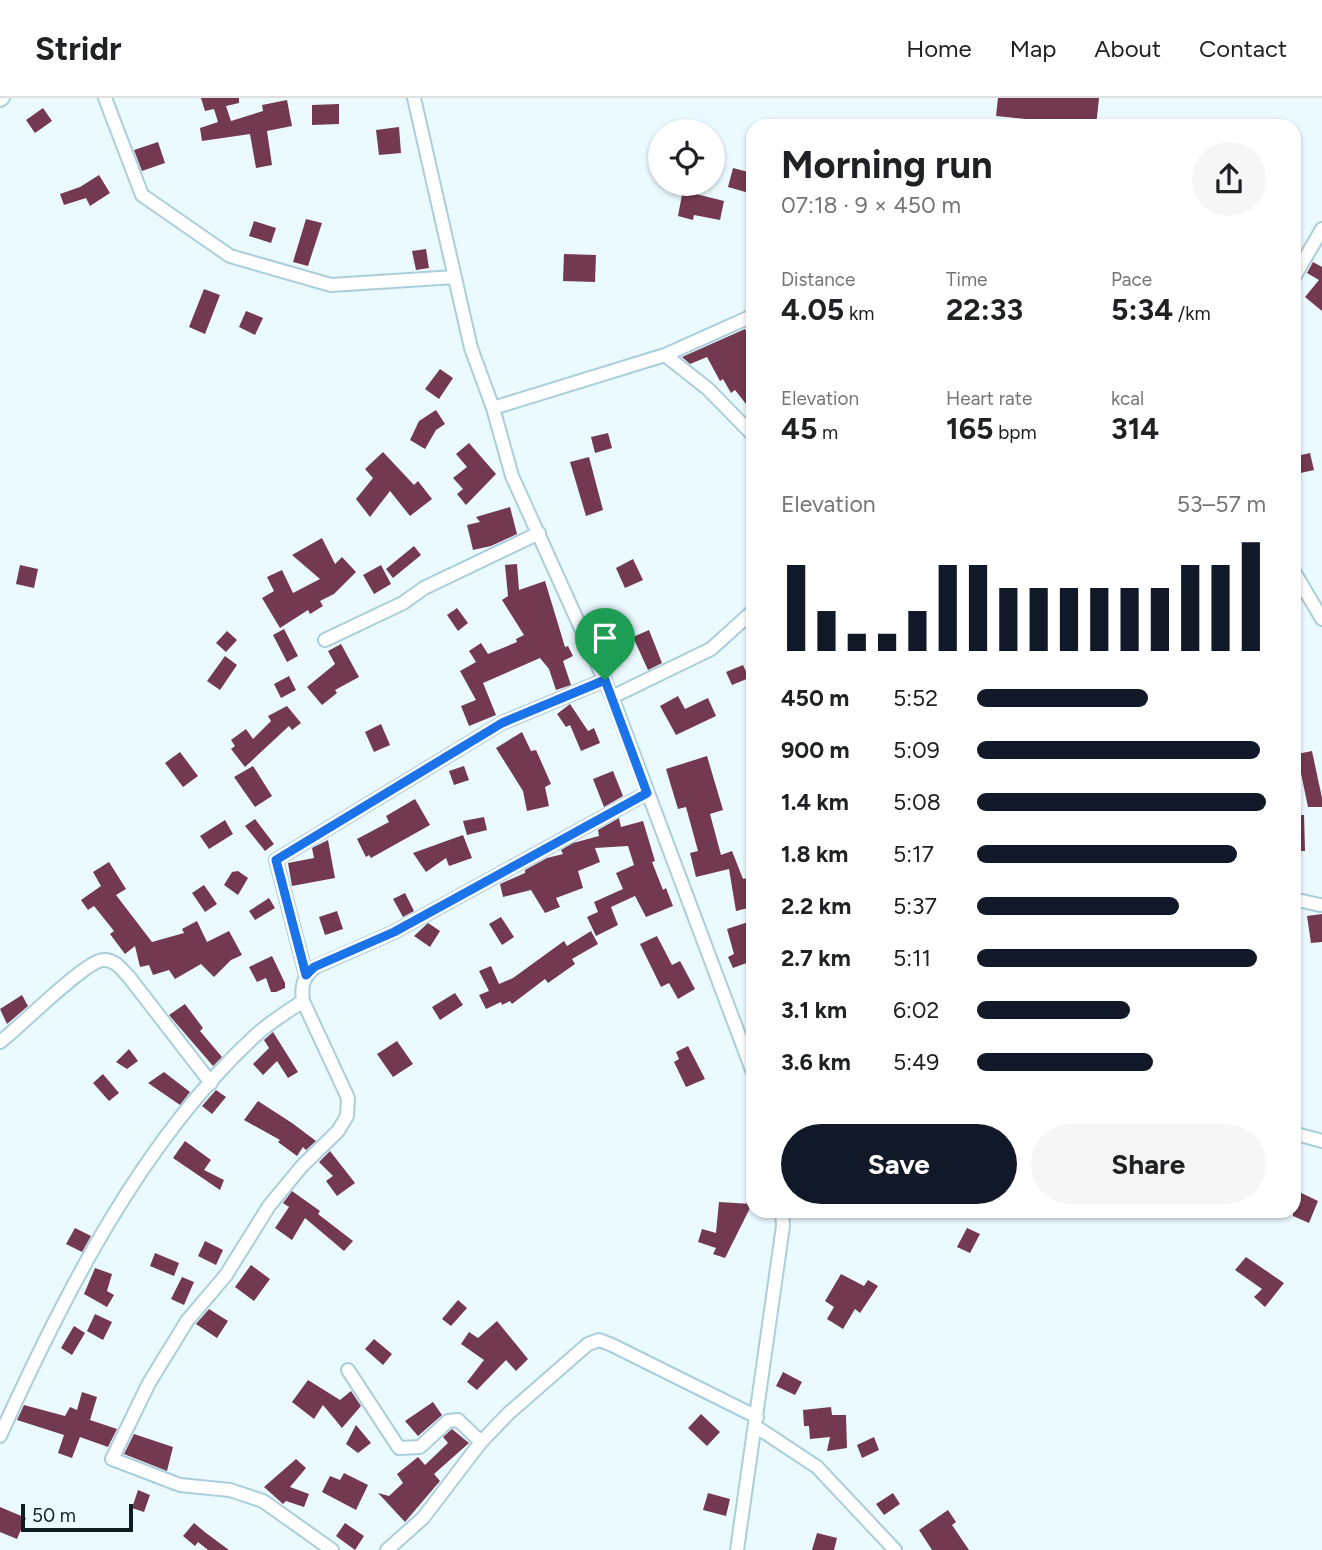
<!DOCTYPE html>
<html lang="en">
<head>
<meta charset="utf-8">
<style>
  body { margin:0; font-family:Figtree,sans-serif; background:#f6f6f6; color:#202124; height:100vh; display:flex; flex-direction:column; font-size:26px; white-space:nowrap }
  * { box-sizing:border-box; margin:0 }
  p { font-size:23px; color:#757577 }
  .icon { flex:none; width:38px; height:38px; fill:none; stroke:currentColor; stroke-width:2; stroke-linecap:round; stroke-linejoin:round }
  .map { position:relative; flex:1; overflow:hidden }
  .side { position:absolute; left:746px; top:21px; width:555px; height:1099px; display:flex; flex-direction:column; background:#fff; border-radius:21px; box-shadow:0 2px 5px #0004 }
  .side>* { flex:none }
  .fabs { position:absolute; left:648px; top:21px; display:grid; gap:14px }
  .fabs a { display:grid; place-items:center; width:77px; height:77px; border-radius:50%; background:#fff; box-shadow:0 2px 5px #0004; font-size:35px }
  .scale { position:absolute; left:21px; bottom:18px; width:112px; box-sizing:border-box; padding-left:7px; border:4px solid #0f1c21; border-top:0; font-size:19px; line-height:24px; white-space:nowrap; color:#0f1c21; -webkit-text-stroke:5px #ebfaff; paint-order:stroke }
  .pin { position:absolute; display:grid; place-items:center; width:60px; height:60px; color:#fff; margin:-72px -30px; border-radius:50% 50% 50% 0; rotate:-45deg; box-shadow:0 0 7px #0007 }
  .pin .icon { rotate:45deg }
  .round { display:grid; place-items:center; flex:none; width:74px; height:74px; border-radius:37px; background:#f6f6f6 }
  .summary { display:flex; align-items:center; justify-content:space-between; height:119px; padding:0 35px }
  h1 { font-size:38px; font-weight:700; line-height:52px }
  .metrics { display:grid; grid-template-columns:repeat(3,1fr); gap:10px; height:119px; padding:7px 35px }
  .metrics div { display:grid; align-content:center }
  .metrics b { font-size:30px; font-weight:700 }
  .metrics small { font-size:19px; font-weight:400 }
  .metrics p { font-size:19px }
  .chart { height:196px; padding:14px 35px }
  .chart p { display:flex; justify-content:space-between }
  .chart svg { width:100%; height:126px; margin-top:7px; stroke:#111827; stroke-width:6 }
  .button { display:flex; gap:14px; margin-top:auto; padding:14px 35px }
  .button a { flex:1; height:80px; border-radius:42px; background:#111827; color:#fff; font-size:28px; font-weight:700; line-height:80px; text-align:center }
  .button a+a { background:#f6f6f6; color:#202124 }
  ul { padding:0 35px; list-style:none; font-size:23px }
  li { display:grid; grid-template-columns:112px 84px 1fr; align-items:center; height:52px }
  li i { height:18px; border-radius:9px; background:#111827 }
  header { display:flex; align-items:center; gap:42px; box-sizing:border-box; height:98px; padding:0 35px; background:#fff; border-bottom:2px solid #e0e0e0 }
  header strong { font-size:33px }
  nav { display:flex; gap:38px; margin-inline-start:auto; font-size:24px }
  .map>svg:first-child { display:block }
</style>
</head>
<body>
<header>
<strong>Stridr</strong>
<nav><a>Home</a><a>Map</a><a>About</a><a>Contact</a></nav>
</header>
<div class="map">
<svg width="1322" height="1452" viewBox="0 0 1322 1452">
  <rect width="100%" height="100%" fill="#ebfaff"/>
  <path fill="#733951" d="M201,0H239V5L226,8L231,23L263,13L262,7L287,2L292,28L267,33L272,67L256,70L250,36L202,43L200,30L218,24L214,11L205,13Z
    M998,0H1099L1096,28L996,18Z
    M339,6V26L312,27V7Z
    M43,10L52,23L35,35L26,22Z
    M399,29L401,55L379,57L376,32Z
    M158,44L165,65L142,73L134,52Z
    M733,70L752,75V91L749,95L728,89Z
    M99,77L110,95L90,108L86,100L64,107L60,96L80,89Z
    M684,86H699L696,96L724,103L720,122L694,117L693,122L678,118Z
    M306,121L322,125L308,168L293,164Z
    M254,123L276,130L271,145L249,138Z
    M426,151L429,170L416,172L412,153Z
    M564,156L596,157L595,184L563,183Z
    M1313,164L1322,169V213L1305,199L1319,182L1307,175Z
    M204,191L220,197L205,236L189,229Z
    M246,213L263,220L255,237L239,229Z
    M745,231L752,246V300L746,306L735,292L731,295L723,281L720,283L707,259L690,266L682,259Z
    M440,271L453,280L439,301L425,291Z
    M436,312L445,326L436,332L425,351L410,342L419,323Z
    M608,335L612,350L595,355L591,339Z
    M469,345L496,376L466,407L457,396L463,391L453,380L467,369L456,356Z
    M383,354L414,387L418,383L432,401L410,418L390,393L370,419L356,401L373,380L365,371Z
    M1310,355L1314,372L1296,376L1293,359Z
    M589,359L603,412L586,418L570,364Z
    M510,409L517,436L491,448L473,452L467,427L480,424L476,419Z
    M322,440L335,466L342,459L356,474L334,496L320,503L323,508L310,516L308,512L280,530L262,500L274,493L267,479L282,472L293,495L320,481L292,457Z
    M414,448L421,457L393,480L386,471Z
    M633,461L643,482L625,490L616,470Z
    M517,466L519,492L545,483L565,549L568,548L573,558L563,563L571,587L556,592L549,571L540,560L483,585L496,617L469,628L461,608L476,602L460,573L476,564L469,553L481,545L488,556L517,544L516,541L524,537L502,502L508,498L505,467Z
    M20,467L38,471L34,490L16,486Z
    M381,467L391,486L374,496L363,477Z
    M457,510L468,525L458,533L447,517Z
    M284,531L298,558L287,564L273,537Z
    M649,532L662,565L648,572L633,539Z
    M227,533L237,542L226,554L216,545Z
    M341,546L359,579L335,592L337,595L322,607L307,589L335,566L328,553Z
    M225,558L237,567L220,592L207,583Z
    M743,567L749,580L732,587L726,574Z
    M289,578L296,592L281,600L274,586Z
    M678,598L685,611L708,600L716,618L676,637L660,608Z
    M570,606L588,633L594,630L600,645L581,653L570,627L566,629L557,616Z
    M287,608L301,625L292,632L289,628L245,669L231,651L235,648L231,642L246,631L253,641L271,623L268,618Z
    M381,626L390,647L374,654L365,634Z
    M522,634L531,653L536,652L551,686L545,689L549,708L527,713L523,693L496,650Z
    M1312,653L1322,700V709H1308L1297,656Z
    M180,654L198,678L183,689L165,665Z
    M707,658L723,712L710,716L721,757L732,753L743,781L752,779V809L736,813L729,771L696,779L690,755L698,753L686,709L678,711L666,671Z
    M253,668L272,698L255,709L234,679Z
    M464,668L469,682L454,687L449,673Z
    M613,673L623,698L604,709L593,681Z
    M415,701L430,727L371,760L369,757L366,759L357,741L389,724L386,718Z
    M1293,717H1304L1305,753H1293Z
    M484,719L487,732L467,737L463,723Z
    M619,720L621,729L643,723L655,763L652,764L663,792L666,790L673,808L646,819L635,798L611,809L618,827L596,838L587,819L598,814L594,804L623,791L616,775L634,767L628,748L595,750L600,764L578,773L583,790L556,800L560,809L545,815L531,792L503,799L500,786L525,775V772L547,760L563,756L561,752L573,745L599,738L598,732Z
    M255,721L274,746L265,753L245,728Z
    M225,722L233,736L209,751L200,738Z
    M463,737L472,760L449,768L446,760L426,774L413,755Z
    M328,742L335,780L292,788L288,765L314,760L312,750Z
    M109,764L126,791L116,797L152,844L184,835L182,831L197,823L207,844L229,833L242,857L231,862L214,879L201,866L175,881L169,872L153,877L149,867L140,869L135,848L125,856L110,836L114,833L94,808L88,812L81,802L101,788L93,774Z
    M238,773L248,780L238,797L224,787L232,774Z
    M204,787L217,806L205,814L192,795Z
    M405,795L414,813L403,819L393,801Z
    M269,800L275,810L255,822L249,813Z
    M337,813L343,831L325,837L319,819Z
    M1322,816V844L1311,845L1307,818Z
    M501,819L514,839L502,847L489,826Z
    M748,824L752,840V863L733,870L728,859L734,856L727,831Z
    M428,825L440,833L430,849L414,838Z
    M591,833L598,846L572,861L575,866L548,885L545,881L512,906L510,903L502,907L501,904L486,911L479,897L489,893L479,873L491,868L499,886L513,880L564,843L567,848Z
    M657,838L672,867L680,863L695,891L678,901L669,885L661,889L640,846Z
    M272,858L285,885V890L276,894H271L266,880L257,884L249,869Z
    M455,895L463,907L440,922L432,909Z
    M22,897L28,908L7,926L0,911Z
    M185,906L203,930L200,933L222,959L213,968L169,917Z
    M273,934L298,974L288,980L277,963L263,977L253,966L269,950L264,942Z
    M397,943L413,966L393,979L377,956Z
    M688,948L705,981L686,989L674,964L679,961L676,954Z
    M129,951L138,963L127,971L116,964Z
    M164,974L190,994L180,1007L148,985Z
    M103,976L119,995L109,1003L93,985Z
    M216,992L226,999L212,1016L202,1008Z
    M258,1003L292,1025L316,1043L306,1052L303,1049L297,1058L278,1044L280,1042L244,1022Z
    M185,1043L211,1062L204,1072L224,1082L220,1092L173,1060Z
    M330,1053L355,1085L337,1098L326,1083L333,1078L319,1064Z
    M1293,1091L1318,1103L1309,1125L1293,1118Z
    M292,1093L320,1113L318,1116L353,1143L344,1153L305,1120L292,1142L275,1130L289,1109L283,1105Z
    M719,1104L752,1106L725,1160L713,1156L716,1150L698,1144L702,1131L716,1135Z
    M75,1130L91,1138L82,1154L66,1146Z
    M967,1130L980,1136L970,1155L957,1149Z
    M205,1143L223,1152L216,1167L198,1158Z
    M155,1155L179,1165L174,1178L150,1168Z
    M1246,1159L1284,1185L1265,1209L1254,1199L1262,1191L1235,1172Z
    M251,1167L270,1181L254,1203L235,1189Z
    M95,1170L112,1176L107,1193L114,1197L107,1209L84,1196Z
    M841,1176L864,1188L868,1182L878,1188L860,1215L855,1211L843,1231L827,1221L834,1209L825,1203Z
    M182,1179L194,1184L184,1207L171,1201Z
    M458,1202L467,1210L451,1228L442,1221Z
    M209,1211L228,1223L217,1240L196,1226Z
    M95,1216L112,1224L103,1242L87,1233Z
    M497,1223L528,1261L516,1273L506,1262L477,1292L467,1284L484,1262L461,1246L469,1234L478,1240Z
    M74,1228L85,1235L72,1257L61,1250Z
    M374,1241L392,1256L383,1267L365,1251Z
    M783,1274L802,1284L795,1297L776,1288Z
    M308,1282L340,1302L351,1293L361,1308L342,1330L323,1307L314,1321L292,1304Z
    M82,1294L97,1299L90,1322L117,1331L108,1349L80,1339L72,1360L58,1355L64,1337L17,1322L24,1307L65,1318L70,1309L77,1312Z
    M433,1304L442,1317L418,1338L405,1323Z
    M831,1309L832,1317H846L847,1350L827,1353L830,1339L810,1341L809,1328H804L803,1312Z
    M701,1316L720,1334L707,1348L688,1330Z
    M356,1327L371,1345L358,1355L346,1346Z
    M452,1331L469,1345L434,1376L440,1383L405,1424L378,1395L389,1398L403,1385L397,1376L418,1359L425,1367L448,1345L443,1339Z
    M134,1336L173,1349L167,1373L124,1356Z
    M874,1339L879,1352L862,1360L857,1347Z
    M296,1361L306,1370L290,1389L309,1396L304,1409L286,1403L283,1406L264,1389Z
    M344,1375L368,1387L356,1412L322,1394L330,1378L340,1382Z
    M138,1392L150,1397L144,1414L132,1410Z
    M708,1395L730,1401L726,1418L703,1412Z
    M893,1395L900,1406L884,1417L876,1406Z
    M0,1409L26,1420L17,1441L0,1434Z
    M948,1412L956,1424L952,1427L969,1452H932L919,1432Z
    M194,1425L206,1435L229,1452H208L198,1444L195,1448L183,1438Z
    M345,1425L364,1438L355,1452L336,1438Z
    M817,1435L837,1440L834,1452H812Z"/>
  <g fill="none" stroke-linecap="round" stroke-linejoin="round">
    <g stroke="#aaceda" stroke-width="16">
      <path id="street" d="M105,0L142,97L230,158L331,187L455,179
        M414,0L471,250L493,310L512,378L612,599L752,972
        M0,2L3,0
        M1293,181L1322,131
        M665,257L752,218
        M493,310L665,257L708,291L752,336
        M1293,472L1322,521
        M325,542L403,505L424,490L539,435
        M612,599L711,551L752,514
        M1293,801L1320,807
        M306,877L276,762L502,625L605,582
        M0,944C20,929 85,863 103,862C115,861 122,872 129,879L211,985
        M1293,1035L1322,1043
        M348,1272L399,1350L420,1349L448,1323L458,1322L481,1344
        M755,1328L817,1369L895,1452
        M0,1338C64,1197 141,1043 256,937C270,924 287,914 303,903
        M332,1452L263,1403L230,1392L180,1387L112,1361L149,1285L187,1223L226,1177L269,1108L302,1068L338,1033L347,1018L348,1000L303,903C301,888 303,879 315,869L394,834L647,695
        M387,1452L423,1420L481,1344L509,1315L588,1246L599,1242L612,1247L757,1319
        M737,1452L783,1128L782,1113"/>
    </g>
    <use href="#street" stroke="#fff" stroke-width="12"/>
  </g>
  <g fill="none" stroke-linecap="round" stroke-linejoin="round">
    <g stroke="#fff" stroke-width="14">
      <path id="route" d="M605,582L647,695L394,834L314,869L306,877L276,762L502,625Z"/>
    </g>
    <use href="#route" stroke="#1a73e8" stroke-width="9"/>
  </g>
</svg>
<div class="fabs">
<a><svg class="icon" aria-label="locate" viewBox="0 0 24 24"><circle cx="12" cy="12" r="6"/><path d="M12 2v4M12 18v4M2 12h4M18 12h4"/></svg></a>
</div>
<div class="scale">50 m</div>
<div class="pin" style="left:605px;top:582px;background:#1e9e55"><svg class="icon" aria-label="arrive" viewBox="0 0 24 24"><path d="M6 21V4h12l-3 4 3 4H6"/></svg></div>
<section class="side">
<div class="summary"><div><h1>Morning run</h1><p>07:18 · 9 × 450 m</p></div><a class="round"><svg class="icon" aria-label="share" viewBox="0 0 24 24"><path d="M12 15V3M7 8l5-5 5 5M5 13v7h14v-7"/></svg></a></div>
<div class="metrics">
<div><p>Distance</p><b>4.05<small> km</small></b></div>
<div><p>Time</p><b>22:33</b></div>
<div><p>Pace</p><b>5:34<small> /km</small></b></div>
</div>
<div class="metrics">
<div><p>Elevation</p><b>45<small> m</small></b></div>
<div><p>Heart rate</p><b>165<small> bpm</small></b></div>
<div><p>kcal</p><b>314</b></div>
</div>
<div class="chart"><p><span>Elevation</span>53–57 m</p>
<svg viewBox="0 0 160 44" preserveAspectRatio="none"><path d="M5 44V14M15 44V30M25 44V38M35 44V38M45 44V30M55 44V14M65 44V14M75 44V22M85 44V22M95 44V22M105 44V22M115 44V22M125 44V22M135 44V14M145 44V14M155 44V6"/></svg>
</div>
<ul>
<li><b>450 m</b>5:52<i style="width:59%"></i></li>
<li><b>900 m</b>5:09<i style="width:98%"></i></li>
<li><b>1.4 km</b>5:08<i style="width:100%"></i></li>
<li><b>1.8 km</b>5:17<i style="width:90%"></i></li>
<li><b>2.2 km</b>5:37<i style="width:70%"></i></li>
<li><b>2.7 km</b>5:11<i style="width:97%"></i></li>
<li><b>3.1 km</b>6:02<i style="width:53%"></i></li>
<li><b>3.6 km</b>5:49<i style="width:61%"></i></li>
</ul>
<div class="button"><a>Save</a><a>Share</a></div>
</section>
</div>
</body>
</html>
